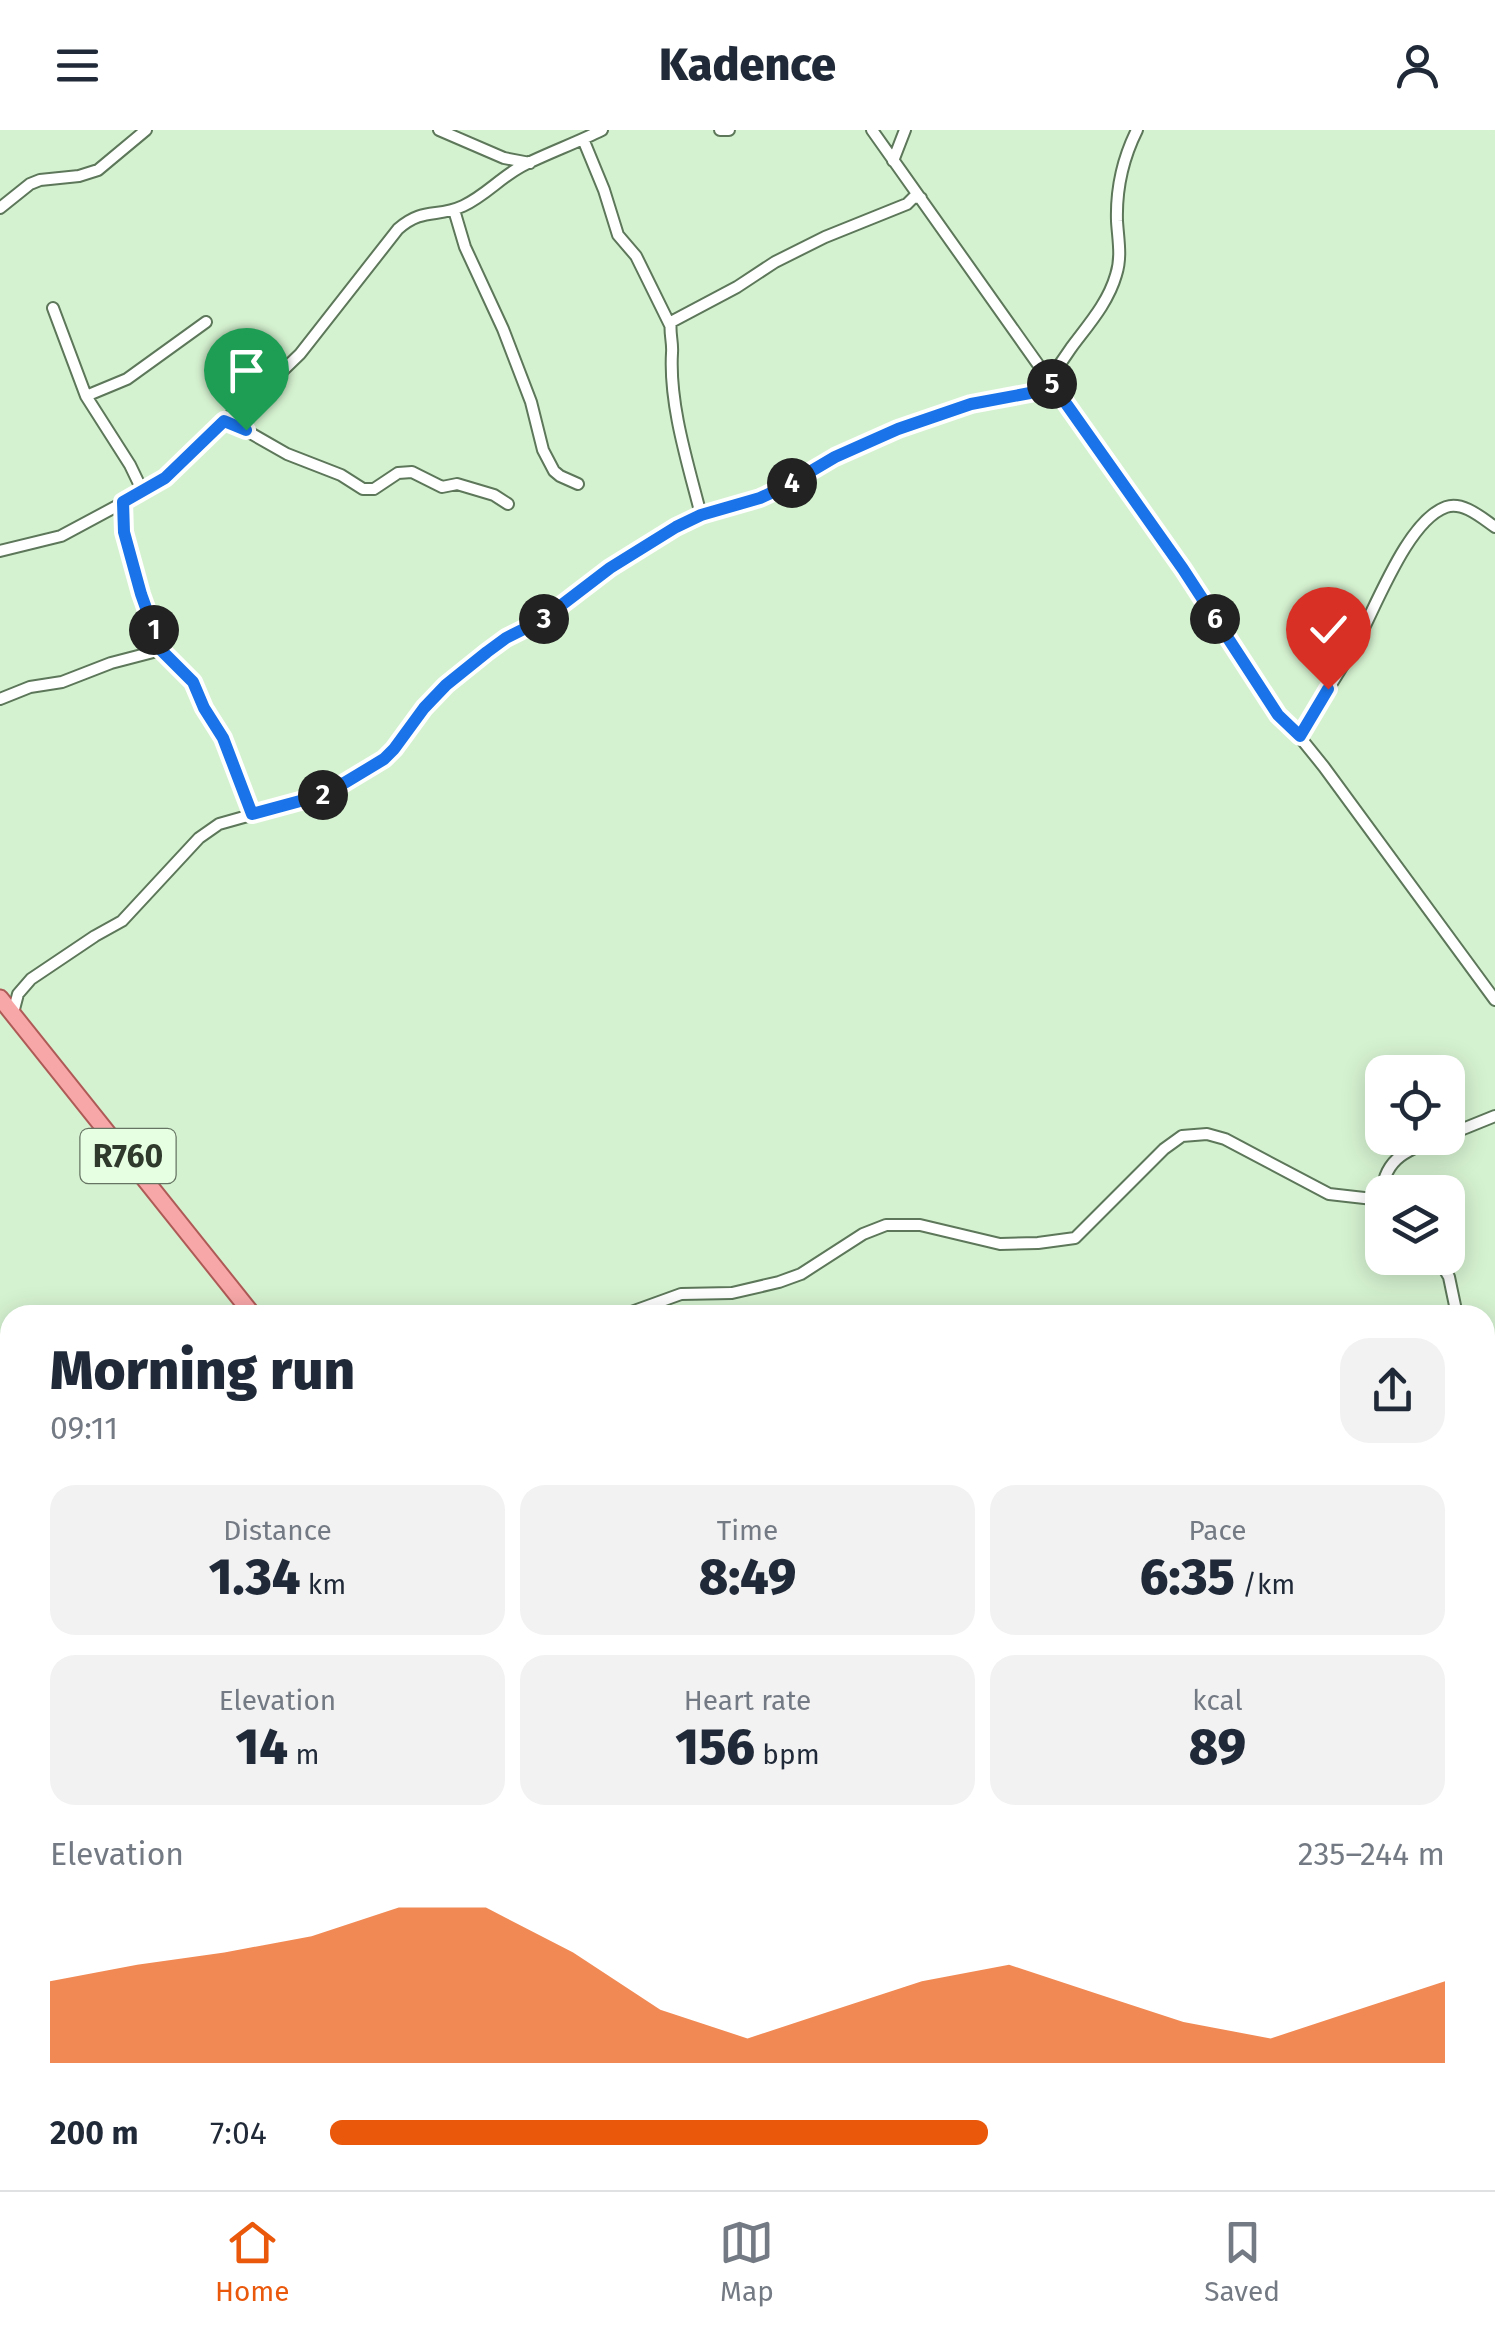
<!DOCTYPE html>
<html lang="en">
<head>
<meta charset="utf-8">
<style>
  body { margin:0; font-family:"Fira Sans",sans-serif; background:#f2f2f3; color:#1f2937; height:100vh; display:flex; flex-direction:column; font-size:38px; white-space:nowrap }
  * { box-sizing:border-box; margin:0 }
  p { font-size:32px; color:#747a83 }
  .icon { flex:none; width:55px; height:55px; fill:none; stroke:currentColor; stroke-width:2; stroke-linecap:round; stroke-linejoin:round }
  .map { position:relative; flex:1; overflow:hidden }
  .details { position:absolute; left:0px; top:1175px; width:1495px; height:885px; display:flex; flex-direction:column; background:#fff; border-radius:30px 30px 0 0; box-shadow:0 5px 25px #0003 }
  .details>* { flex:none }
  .fabs { position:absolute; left:1365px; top:925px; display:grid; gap:20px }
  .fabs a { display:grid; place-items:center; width:100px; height:100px; border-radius:20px; background:#fff; box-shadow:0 5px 25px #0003; font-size:50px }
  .pin { position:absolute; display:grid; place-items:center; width:85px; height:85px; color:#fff; margin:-102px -42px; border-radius:50% 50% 50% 0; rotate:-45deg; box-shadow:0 0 10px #0007 }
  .pin .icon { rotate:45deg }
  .km { position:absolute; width:50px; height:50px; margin:-25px; border-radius:50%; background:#222; color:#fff; font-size:28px; line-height:50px; text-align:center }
  .round { display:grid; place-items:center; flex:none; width:105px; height:105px; border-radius:30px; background:#f2f2f3 }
  .headline { display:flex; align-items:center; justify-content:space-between; height:170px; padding:0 50px }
  h1 { font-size:55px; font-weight:800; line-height:75px }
  .figures { display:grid; grid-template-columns:repeat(3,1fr); gap:15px; height:170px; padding:10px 50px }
  .figures div { display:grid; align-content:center; border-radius:25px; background:#f2f2f3; text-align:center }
  .figures b { font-size:50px; font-weight:800 }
  .figures small { font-size:28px; font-weight:400 }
  .figures p { font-size:28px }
  .chart { height:280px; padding:20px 50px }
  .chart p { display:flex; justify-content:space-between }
  .chart svg { width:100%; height:180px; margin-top:10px; fill:#ea580c; opacity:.7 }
  ul { padding:0 50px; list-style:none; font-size:32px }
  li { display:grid; grid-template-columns:160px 120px 1fr; align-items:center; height:75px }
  li i { height:25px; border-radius:12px; background:#ea580c }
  header { display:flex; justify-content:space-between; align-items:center; height:130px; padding:0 50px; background:#fff; font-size:45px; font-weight:800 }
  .tab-bar { display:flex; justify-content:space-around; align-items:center; height:140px; border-top:2px solid #e0e1e3; background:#fff; font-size:28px; color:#747a83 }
  .tab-bar a { display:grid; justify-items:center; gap:5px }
  .tab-bar .on { color:#ea580c }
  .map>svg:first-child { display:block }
</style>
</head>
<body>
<header><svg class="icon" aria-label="menu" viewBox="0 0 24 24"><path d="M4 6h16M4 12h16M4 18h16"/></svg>Kadence<svg class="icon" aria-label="person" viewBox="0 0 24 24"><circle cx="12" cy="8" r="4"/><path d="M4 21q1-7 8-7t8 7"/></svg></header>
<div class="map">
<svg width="1495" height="2060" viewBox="0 0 1495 2060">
  <rect width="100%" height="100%" fill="#d5f2d0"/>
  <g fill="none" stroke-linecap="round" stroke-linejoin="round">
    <g stroke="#5c7759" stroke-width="14">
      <path id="street" d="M439,0L504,28L530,33
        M720,0H729
        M872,0L1183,439L1278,585L1299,606L1324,637L1495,870
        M583,9L604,60L618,105L636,126L670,195
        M893,31L905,0
        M0,78L30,54L40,50L79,46L98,40L146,0
        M454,80L465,117L503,199L531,272L543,320L554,341L560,346L578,354
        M53,178L86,266L130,335L143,362
        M86,266L127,249L206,192
        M224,291L245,300L287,324L341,345L363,359H374L398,343L412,342L442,357L457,354L494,365L508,374
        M123,372L124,402L141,464L161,520L193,552L203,578L223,609L251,684
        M701,385C688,334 669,275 672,223C673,212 669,202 671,192L737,157L775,132L825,107L907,74L914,67L921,68
        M0,421L61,406L143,362L178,338L224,291L271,252L300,224L398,99C423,77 437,88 463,76C485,66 501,47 522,36C548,23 576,13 602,0
        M0,569L30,557L62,552L111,533L161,520
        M1299,606C1317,577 1335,548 1353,519C1374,483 1406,391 1446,377C1463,371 1482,388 1495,397
        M13,883L18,864L31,849L95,806L122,791L199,708L219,694L326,664L348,648L366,641L394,619L424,577L445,555L506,508L542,490L610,438L651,412L701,385L760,367L786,356L835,327L898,299L971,274L1030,263C1048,254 1060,234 1071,218C1088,195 1108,173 1116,145C1122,127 1118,109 1117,91C1116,59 1123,28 1137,0
        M1448,1005L1495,986
        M1382,1073C1380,1031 1404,1020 1440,1008
        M1438,1128L1449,1147L1457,1185
        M623,1185L681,1164L732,1163L779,1152L801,1144L863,1104L886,1095H920L1000,1114L1038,1113L1075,1108L1164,1019L1182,1006L1207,1004L1225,1009L1329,1064L1382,1070
        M1485,1249L1495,1259
        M1485,1437L1495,1429
        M1485,1449L1495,1464
        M1485,1739L1495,1724
        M0,1758L10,1754
        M0,1792L10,1801
        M1485,2018L1495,2023
        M0,2019L6,2022L10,2032
        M15,2050L17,2060
        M380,2050L382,2060
        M888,2050V2060
        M1152,2050L1172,2060
        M549,2060L568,2050"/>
    </g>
    <g stroke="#ae5a57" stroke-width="19">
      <path id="primary" d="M0,868L253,1185
        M742,2050L750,2060"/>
    </g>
    <use href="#street" stroke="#fff" stroke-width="10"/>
    <use href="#primary" stroke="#f8a7a8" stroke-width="15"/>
  </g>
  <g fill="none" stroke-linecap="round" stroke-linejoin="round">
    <g stroke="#fff" stroke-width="20">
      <path id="route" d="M246,300L224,291L165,348L123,372L124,402L141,464L161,520L193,552L204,578L223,608L252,684L326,664L384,629L394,619L424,578L446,555L487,522L506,508L542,490L610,438L676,397L701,385L760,368L786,356L835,327L898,299L971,274L1030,263L1038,259L1048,248L1183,439L1278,585L1300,606L1328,559"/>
    </g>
    <use href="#route" stroke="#1a73e8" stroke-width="12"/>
  </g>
  <g text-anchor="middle" stroke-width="10" stroke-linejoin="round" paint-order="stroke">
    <rect fill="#e6fee2" stroke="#667563" stroke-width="2.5" x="80.5" y="999" width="95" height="54" rx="8"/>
    <g font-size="32" font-weight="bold" fill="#2f3a2d">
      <text x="128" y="1037">R760</text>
    </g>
  </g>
</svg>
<div class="fabs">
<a><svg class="icon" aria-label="locate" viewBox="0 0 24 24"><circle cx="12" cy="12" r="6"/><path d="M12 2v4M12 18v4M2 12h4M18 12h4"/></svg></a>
<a><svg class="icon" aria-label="layers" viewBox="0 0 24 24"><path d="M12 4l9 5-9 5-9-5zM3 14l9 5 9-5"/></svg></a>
</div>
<div class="pin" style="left:246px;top:300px;background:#1e9e55"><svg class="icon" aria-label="arrive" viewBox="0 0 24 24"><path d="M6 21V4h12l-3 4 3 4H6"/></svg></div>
<div class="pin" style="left:1328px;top:559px;background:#d93025"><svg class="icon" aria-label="check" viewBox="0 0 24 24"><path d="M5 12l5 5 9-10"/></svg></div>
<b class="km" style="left:154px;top:500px">1</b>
<b class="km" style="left:323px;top:665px">2</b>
<b class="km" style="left:544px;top:489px">3</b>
<b class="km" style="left:792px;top:353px">4</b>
<b class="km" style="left:1052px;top:254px">5</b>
<b class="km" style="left:1215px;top:489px">6</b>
<section class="details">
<div class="headline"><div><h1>Morning run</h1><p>09:11</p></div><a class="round"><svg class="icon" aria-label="share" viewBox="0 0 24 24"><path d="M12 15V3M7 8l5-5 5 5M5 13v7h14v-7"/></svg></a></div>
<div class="figures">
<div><p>Distance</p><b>1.34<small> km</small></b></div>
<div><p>Time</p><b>8:49</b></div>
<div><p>Pace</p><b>6:35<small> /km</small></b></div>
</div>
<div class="figures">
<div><p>Elevation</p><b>14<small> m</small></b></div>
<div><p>Heart rate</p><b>156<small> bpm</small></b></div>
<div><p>kcal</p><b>89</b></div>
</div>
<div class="chart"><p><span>Elevation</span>235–244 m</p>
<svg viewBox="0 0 160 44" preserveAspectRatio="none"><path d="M0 44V24L10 20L20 17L30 13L40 6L50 6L60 17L70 31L80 38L90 31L100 24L110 20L120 27L130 34L140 38L150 31L160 24V44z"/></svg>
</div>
<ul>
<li><b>200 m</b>7:04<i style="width:59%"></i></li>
</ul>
</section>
</div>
<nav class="tab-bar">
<a class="on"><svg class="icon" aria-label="home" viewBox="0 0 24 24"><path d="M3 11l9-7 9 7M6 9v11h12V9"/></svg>Home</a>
<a><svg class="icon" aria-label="map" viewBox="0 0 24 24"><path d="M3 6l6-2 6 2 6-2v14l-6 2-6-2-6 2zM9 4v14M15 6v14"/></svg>Map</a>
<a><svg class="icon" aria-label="saved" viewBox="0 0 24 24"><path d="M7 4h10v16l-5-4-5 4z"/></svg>Saved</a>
</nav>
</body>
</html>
